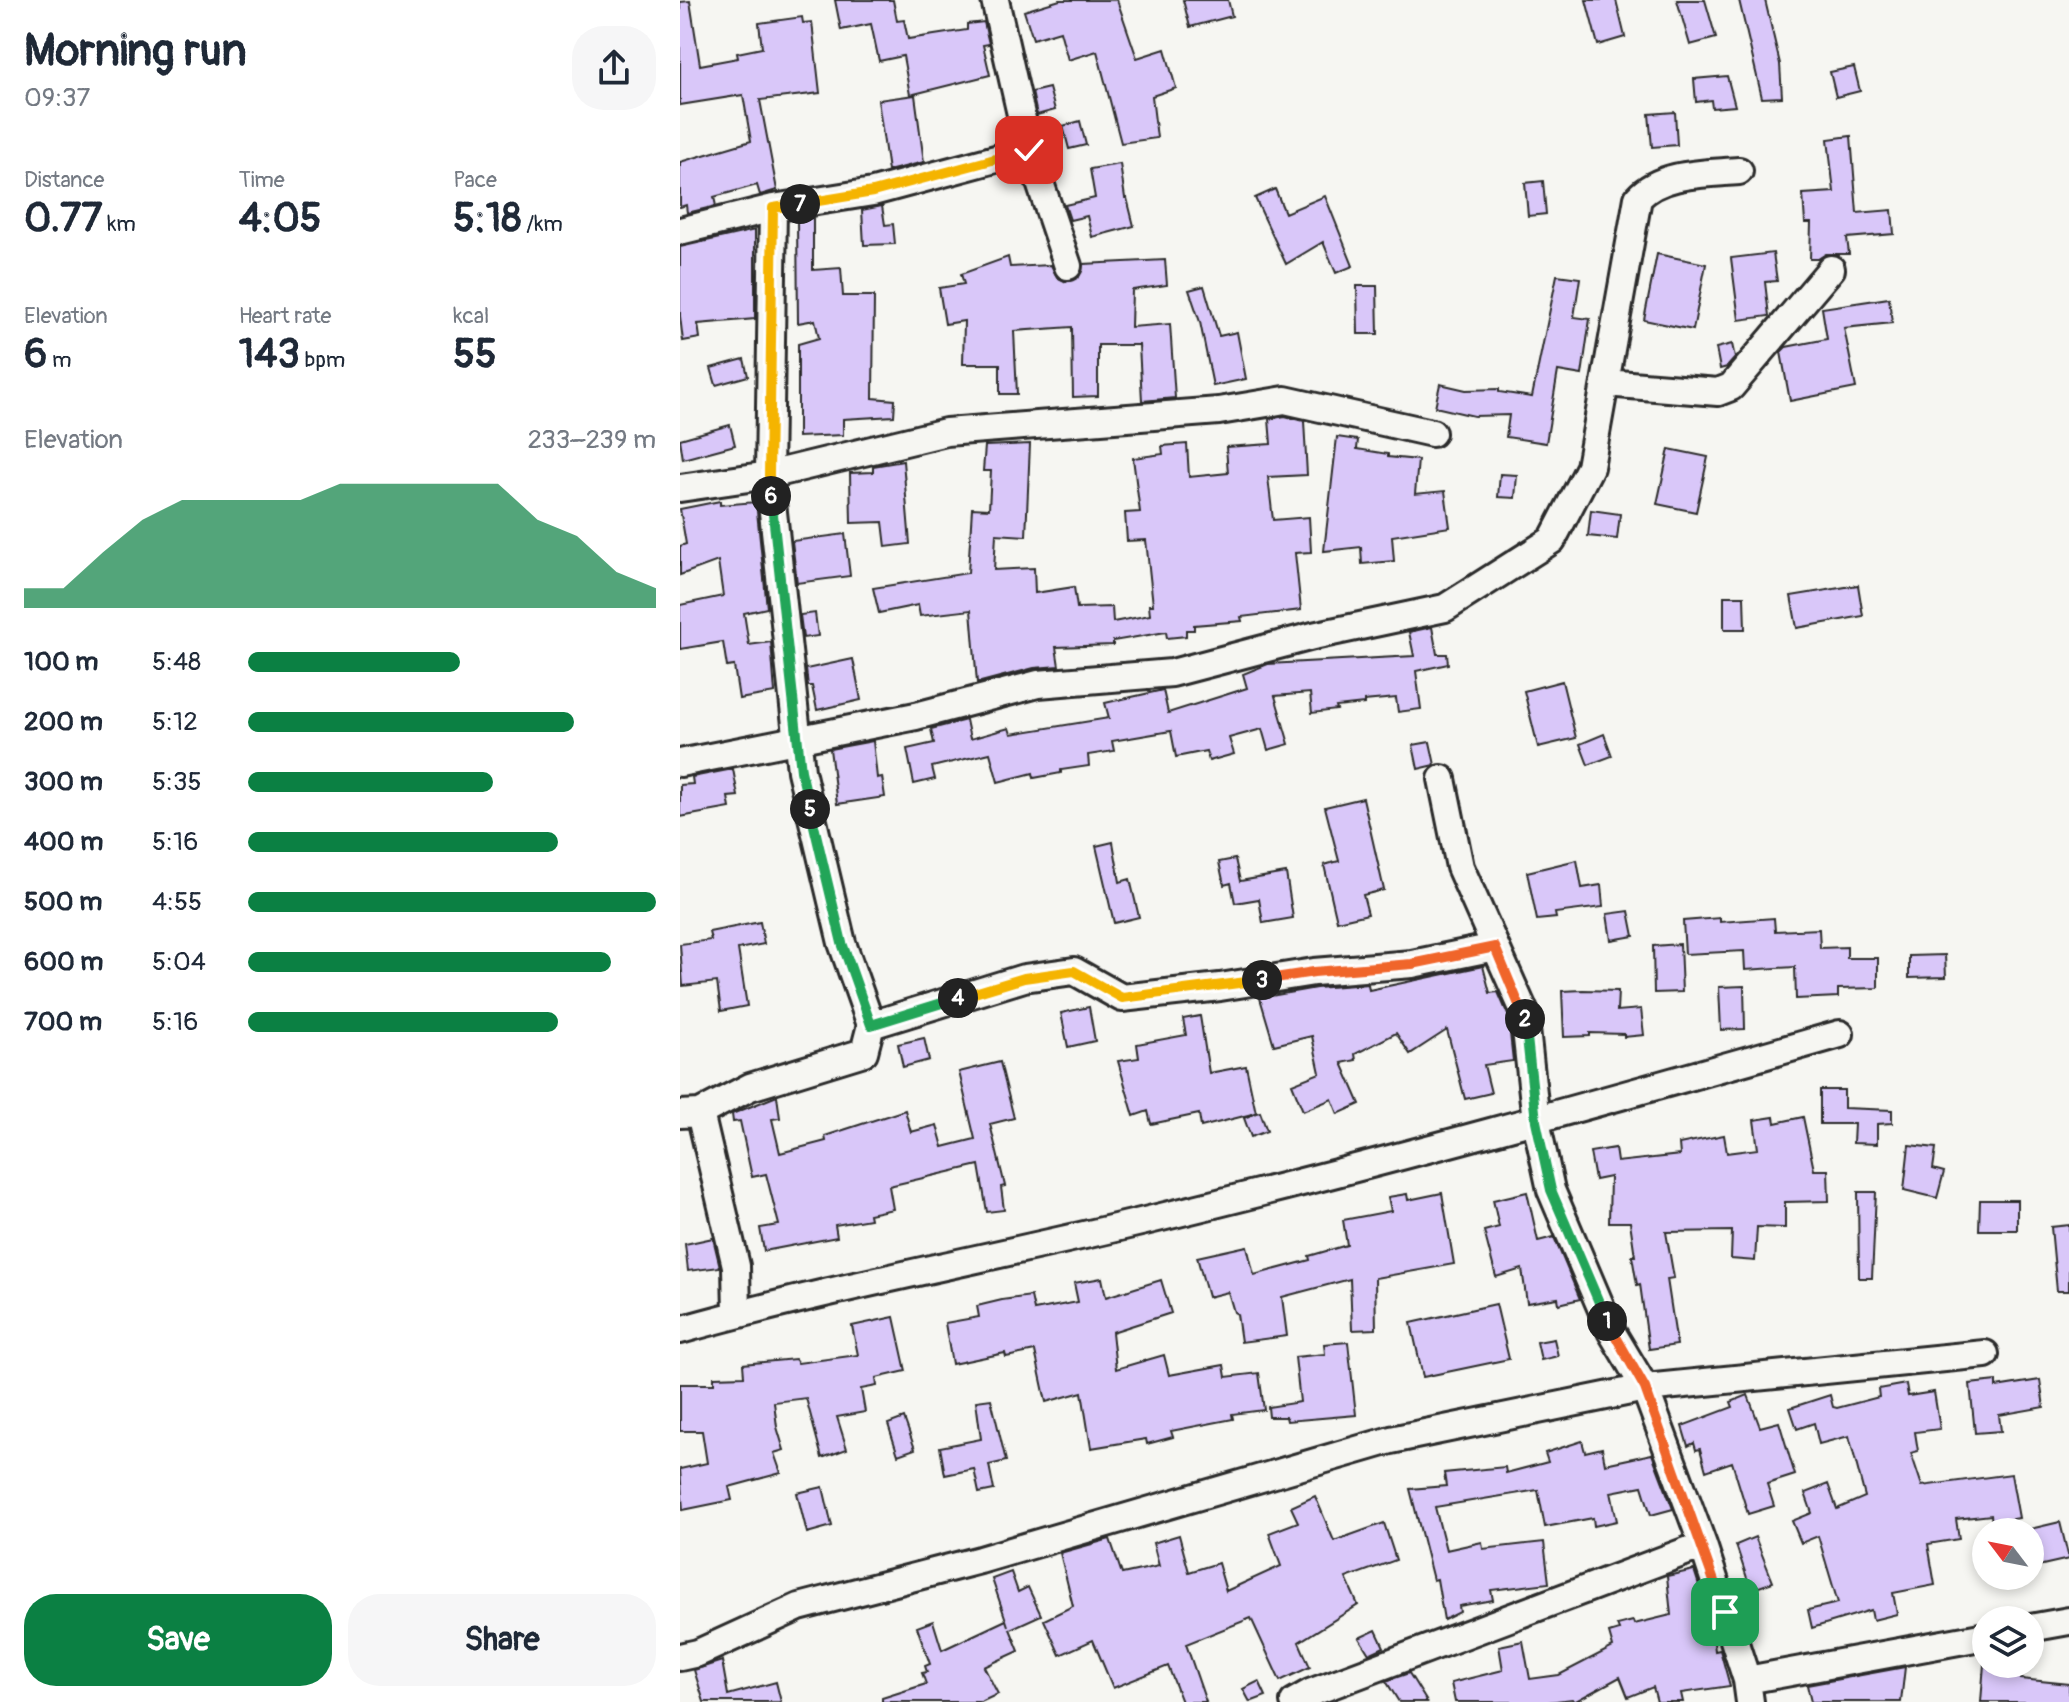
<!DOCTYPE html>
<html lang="en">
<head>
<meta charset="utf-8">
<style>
  body { margin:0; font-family:Pangolin,sans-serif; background:#f6f6f7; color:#1f2937; height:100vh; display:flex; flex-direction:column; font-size:30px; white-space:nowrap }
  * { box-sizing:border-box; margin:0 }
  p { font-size:26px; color:#747a83 }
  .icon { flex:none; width:44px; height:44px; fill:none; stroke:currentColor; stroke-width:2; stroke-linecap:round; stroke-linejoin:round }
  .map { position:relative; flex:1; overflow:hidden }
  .side { display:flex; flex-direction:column; background:#fff; width:680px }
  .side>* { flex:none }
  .needle { width:52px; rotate:302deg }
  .tools { position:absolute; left:1292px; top:1518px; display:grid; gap:16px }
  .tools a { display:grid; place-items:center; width:72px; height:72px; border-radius:50%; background:#fff; box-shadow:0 4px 12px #0003; font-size:40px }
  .pin { position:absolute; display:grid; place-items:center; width:68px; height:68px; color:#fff; margin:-34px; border-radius:16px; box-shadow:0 4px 12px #0006 }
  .km { position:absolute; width:40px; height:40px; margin:-20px; border-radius:50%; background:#222; color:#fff; font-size:22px; line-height:40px; text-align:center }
  .round { display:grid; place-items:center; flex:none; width:84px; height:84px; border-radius:32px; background:#f6f6f7 }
  .summary { display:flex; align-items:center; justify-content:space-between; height:136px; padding:0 24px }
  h1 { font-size:44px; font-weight:700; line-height:60px }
  .stats { display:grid; grid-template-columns:repeat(3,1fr); gap:12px; height:136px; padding:8px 24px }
  .stats div { display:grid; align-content:center }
  .stats b { font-size:40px; font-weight:700 }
  .stats small { font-size:22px; font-weight:400 }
  .stats p { font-size:22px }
  .chart { height:224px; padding:16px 24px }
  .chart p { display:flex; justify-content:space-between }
  .chart svg { width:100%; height:144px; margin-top:8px; fill:#0b8043; opacity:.7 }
  .action { display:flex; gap:16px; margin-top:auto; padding:16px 24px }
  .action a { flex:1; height:92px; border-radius:32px; background:#0b8043; color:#fff; font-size:32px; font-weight:700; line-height:92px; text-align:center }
  .action a+a { background:#f6f6f7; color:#1f2937 }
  ul { padding:0 24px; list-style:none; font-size:26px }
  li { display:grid; grid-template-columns:128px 96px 1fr; align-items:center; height:60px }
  li i { height:20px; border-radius:10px; background:#0b8043 }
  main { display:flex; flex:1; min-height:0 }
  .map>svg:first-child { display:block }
</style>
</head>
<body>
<main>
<section class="side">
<div class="summary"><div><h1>Morning run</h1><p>09:37</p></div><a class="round"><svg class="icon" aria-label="share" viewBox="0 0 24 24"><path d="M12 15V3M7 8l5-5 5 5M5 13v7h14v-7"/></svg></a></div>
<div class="stats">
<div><p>Distance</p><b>0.77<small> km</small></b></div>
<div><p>Time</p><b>4:05</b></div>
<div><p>Pace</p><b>5:18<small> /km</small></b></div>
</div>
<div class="stats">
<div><p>Elevation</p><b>6<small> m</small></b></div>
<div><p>Heart rate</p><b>143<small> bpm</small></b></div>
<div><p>kcal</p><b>55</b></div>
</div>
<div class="chart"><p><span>Elevation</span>233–239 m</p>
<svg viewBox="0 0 160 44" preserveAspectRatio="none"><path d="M0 44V38L10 38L20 27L30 17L40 11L50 11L60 11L70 11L80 6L90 6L100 6L110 6L120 6L130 17L140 22L150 33L160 38V44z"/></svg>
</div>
<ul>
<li><b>100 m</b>5:48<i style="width:52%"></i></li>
<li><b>200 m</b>5:12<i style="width:80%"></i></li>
<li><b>300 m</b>5:35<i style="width:60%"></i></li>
<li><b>400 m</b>5:16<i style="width:76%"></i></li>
<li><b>500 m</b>4:55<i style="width:100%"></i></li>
<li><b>600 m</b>5:04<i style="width:89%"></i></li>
<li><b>700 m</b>5:16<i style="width:76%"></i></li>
</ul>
<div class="action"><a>Save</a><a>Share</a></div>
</section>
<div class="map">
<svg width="1389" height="1702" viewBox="0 0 1389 1702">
  <rect width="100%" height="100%" fill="#f6f6f2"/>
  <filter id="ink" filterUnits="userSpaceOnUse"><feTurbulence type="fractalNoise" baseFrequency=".0125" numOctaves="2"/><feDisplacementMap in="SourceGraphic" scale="16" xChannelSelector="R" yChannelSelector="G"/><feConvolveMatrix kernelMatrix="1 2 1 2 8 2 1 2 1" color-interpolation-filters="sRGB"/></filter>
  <g filter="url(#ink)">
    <path fill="#d9c7f9" stroke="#2b2b2b" stroke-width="2" d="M155,0H213L217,21L224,20L228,39L287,30V24L304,22L309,44L303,45L310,75L230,95L223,56L199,61L191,24L161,30Z
      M380,0H437L457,58L485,49L496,88L472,96L477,138L441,143L417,51L388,60L380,31L353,39L344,11Z
      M503,0H548L552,16L510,27Z
      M906,0H936L945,37L918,45Z
      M997,0H1025L1036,38L1010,45Z
      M1059,0H1085L1100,64L1102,97L1082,98Z
      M10,1L20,65L58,58L57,53L82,48L79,23L122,17L123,23L132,22L140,93L80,100L97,190L80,195L77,185L34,197L36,206L7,213L6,205L0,207V162L71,141L63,95L0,105V2Z
      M1174,67L1180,91L1156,97L1150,72Z
      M1047,76L1055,106L1032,108L1031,100L1016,102L1014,79Z
      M369,88L375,110L357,115L352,92Z
      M235,95L244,162L208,171L198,100Z
      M995,112L997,145L972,147L969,114Z
      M400,121L406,145L389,149L383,126Z
      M1171,136L1177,213L1212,210L1214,234L1167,238L1169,254H1146L1138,259H1130L1131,223H1125L1123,194L1154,192L1148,139Z
      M440,164L445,198H447L454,226L412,237L407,216L390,220L385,205L415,198L410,169Z
      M863,181L866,214L848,216L845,183Z
      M595,189L605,213L645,196L673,266L656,273L643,242L606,264L575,198Z
      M202,206L205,225L213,224L215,244L184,245L182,210Z
      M133,218V270L161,268L163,296H194L193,398L215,400L214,416L163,419V435L118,437V344L139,338L135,320L118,323L117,220Z
      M75,230V319L18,324L20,338L3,341L0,316V247Z
      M1093,253L1097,281L1085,282L1089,316L1059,320L1051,258Z
      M977,254L1026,264L1013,330L964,320Z
      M328,257L330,267L371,265L377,277L386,282L399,277L403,264L485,260L487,285L452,290L451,327L490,324L495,398L462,401L459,345H418V396L393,397L392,327L334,331L337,394H320V364H283L284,321L265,324L259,288L284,284L281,274Z
      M877,275L900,278L894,317L910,319L902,375L878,371L866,443L826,437L829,415L794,416L755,407L760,384L786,390L819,389V392L852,397Z
      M524,286L539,336L557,332L566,379L533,386L520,322L509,290Z
      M677,286H697L698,334H678Z
      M1209,298L1212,323L1164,328L1176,388L1110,401L1101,352L1106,347L1147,339L1142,308Z
      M1052,344L1055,358L1047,367L1040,369L1036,348Z
      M64,359L68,376L36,385L31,368Z
      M605,416L624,421L627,475L588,477L593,520L629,517L631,552L615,553L621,610L561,617L562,621L514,625V630H506V636L487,638L486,632L433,641V645L376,647L379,666L354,668L297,683L291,610L240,616L238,605L199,613L193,588L288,573L292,508L309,509L311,471H303L305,446L350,444L346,536L316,534L314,570L354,568L355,593L394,587L397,608L432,607L433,622L470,615L469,605H473L466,540L447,541L445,513L460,512L453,458L483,454L482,446L507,444L509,477L548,473L546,447L591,444L589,419Z
      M50,425L55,445L3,459L0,439Z
      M657,437L678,440L677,449L708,454V457L738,460L735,494L765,491L770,527L712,536L714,561L682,564L681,547L644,551Z
      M989,449L1028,457L1016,512L977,504Z
      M223,461L230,544L206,547L203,522L171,523L170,473L193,472V466Z
      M820,474L837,475L835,498L818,497Z
      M40,501V505L76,502L87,608L64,613L69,645L91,642L95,693L59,699L54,666L47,667L43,642L0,649V605L43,596L38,561L0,575V546L6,544L0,509Z
      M911,510L940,514L937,539L908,536Z
      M165,534L170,576L117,583L112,541Z
      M1178,585L1183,616L1117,628L1111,596Z
      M1044,596H1064L1065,629H1044Z
      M135,613L138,636L123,638L120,615Z
      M752,627L757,654H767L768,664L736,671L741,709L718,712L716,698L684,701V704L656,707L657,710L632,713L630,693L595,696L609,744L588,750L582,729L549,738L554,754L529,761L526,751L496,757L491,731L432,741L434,751L408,755L409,766L381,770V773L354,778L353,773L318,782L310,753L252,767L255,779L234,784L227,749L254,743L251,729L286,720L290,739L329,728L331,734L429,718L425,703L483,690L488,713L567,688L563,674L588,664L734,656L729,632Z
      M173,659L181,700L137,710L132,686H128L126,669Z
      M882,681L896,738L858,747L844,691Z
      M924,734L932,756L908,765L900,744Z
      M193,741L197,778L202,777L205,797L157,804L150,749Z
      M750,742L755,765L738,769L733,745Z
      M53,769L58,796L48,797L50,808L0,817V785L13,784L12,777Z
      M683,798L704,890L683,895L688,914L657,921L644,865L659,861L645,807Z
      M433,842L440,882L450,879L459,917L434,923L416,846Z
      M555,859L560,881L606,873L613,918L583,923L579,899L555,903L551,883L544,885L539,862Z
      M897,860L902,888L921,885L923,907L875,913L876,918L857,920L847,872Z
      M949,911L954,936L931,940L927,914Z
      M1040,918V922L1094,918L1095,931L1139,929L1140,948L1167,947V958H1198V988L1158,989V997L1116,999L1115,967L1065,970L1064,951L1005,954L1003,921Z
      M80,922L84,944L58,949L67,1006L41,1011L37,982L3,986L0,944L31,940L29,932Z
      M1000,944L1002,992L974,993L973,946Z
      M1265,955L1266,977L1229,978V956Z
      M803,966L810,993L818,992L828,1015L833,1061L804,1065L811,1093L785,1099L767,1030L730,1054L716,1033L675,1054L676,1060L662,1063L680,1104L658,1114L652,1099L623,1111L612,1084L640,1073L632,1036L594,1045L580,998L636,988L688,984L689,990Z
      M1064,986L1065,1029L1041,1030L1039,987Z
      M903,990L938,991L937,1011L961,1009L964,1035L944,1037V1034L910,1033V1036L884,1037L882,991Z
      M409,1007L415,1041L388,1047L381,1013Z
      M520,1016L529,1073L566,1066L576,1113L580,1112L587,1131L571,1137L564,1118L576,1113L521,1127L519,1114L471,1124L468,1111L454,1116L438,1061L459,1058L457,1044L506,1035L503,1019Z
      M244,1038L249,1060L223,1067L218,1044Z
      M320,1062L334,1118L310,1124L325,1186L321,1187L324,1210L307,1212L299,1165L209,1186L213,1209L189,1214L190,1219L155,1225L157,1237L84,1251L80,1228L99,1225L86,1174L72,1177L60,1121L53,1122L52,1114L97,1096L100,1118L92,1119L100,1153L146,1141L145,1136L225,1110L231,1132L257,1125L263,1147L295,1139L279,1072Z
      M1140,1090H1164V1108L1212,1110V1123L1197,1124V1144L1173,1143L1174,1124H1140Z
      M1094,1117L1095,1123L1123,1117L1134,1170H1148L1149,1201L1105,1202V1228L1077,1227L1075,1261L1051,1259L1052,1231L986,1232L994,1278L987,1279L997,1345L969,1349L960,1284L957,1285L952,1256H955L950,1222H929L930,1177L915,1180L910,1152L935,1148L937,1162L1000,1155L999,1144L1044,1135L1047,1153L1078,1149L1074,1120Z
      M1229,1145L1256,1148L1253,1169L1264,1172L1257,1198L1224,1190Z
      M847,1192L858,1241L874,1237L900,1299L879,1304L878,1298L847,1303L842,1269L816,1277L804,1231L819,1227L813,1200Z
      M1178,1192H1196L1192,1278H1179Z
      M762,1193L774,1264L695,1278L696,1329L672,1330L670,1279L602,1297L607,1336L561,1342L557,1314L554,1312L548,1292L528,1297L517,1257L567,1246L574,1275L630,1260L629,1256L667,1245L663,1220L711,1211L708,1197L727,1194L728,1200Z
      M1300,1200H1337V1230H1299Z
      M1389,1225V1291H1377L1371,1227Z
      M33,1238L40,1267L8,1271L5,1244Z
      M422,1278L426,1297L481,1280L491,1313L432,1332L436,1369L484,1355L489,1375L544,1365L546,1377L579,1373L584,1410L552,1414L553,1419L491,1431L493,1437L467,1444L466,1439L411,1448L402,1392L366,1402L355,1351L326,1357L325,1353L272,1364L265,1323L299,1317L297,1306L322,1300L351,1296L354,1310L398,1302L394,1283Z
      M816,1304L829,1359L743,1377L731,1323Z
      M214,1317L226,1371L196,1378L197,1386L181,1389L185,1412L157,1417L167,1449L142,1458L126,1398L94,1402L97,1427L104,1450L94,1453L101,1473L49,1487L52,1500L3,1510L0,1469L27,1463L22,1431H0V1384H34V1377L64,1376L63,1364L115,1359L118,1363L178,1355L172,1326Z
      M874,1339L878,1356L861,1360L857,1342Z
      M668,1342L676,1415L607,1421L606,1417H589L588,1407L620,1402L615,1357L645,1354L644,1344Z
      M1360,1380L1364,1407L1319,1415L1321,1431L1295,1433L1290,1384L1316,1381V1387Z
      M1226,1384L1228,1396L1254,1392L1260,1429L1235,1432L1238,1451L1231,1453L1242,1486L1331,1474L1339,1518L1312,1523L1311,1515L1276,1519L1279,1539L1248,1544L1255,1585L1213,1593L1217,1614L1193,1620L1191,1610L1132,1628L1128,1610L1158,1603L1138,1536L1121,1543L1112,1521L1132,1513L1125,1493L1148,1484L1157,1509L1185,1497L1169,1436L1139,1444L1134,1423L1117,1429L1110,1408L1150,1395L1153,1407L1157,1408L1199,1397L1198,1389Z
      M1068,1395L1080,1427L1099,1422L1115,1475L1087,1484L1094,1506L1068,1514L1052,1462L1026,1471L1020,1449L1016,1450L1014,1443L1008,1446L1002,1426L1053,1407L1051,1402Z
      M311,1399L326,1461L309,1465L314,1490L299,1493L294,1469L265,1475L260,1447L301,1439L296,1401Z
      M224,1418L235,1449L218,1455L208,1424Z
      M902,1441L905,1452L922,1448L925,1464L972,1454L993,1509L971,1515L962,1486L931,1492L937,1521L914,1526L913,1518L865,1527L858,1490L755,1507L766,1550L802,1542L803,1549L864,1542L869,1583L811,1590L813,1600L779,1606L780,1612L764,1620L757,1579L753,1580L730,1489L766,1486L764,1473L825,1467L826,1473L868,1462L865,1453Z
      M143,1487L152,1526L127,1533L117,1493Z
      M635,1496L654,1541L704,1523L716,1560L666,1578L678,1605L619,1642L630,1667L600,1681L571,1618L506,1644L526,1702H502L488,1666L433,1688L413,1640L380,1655L364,1620L393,1606L380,1553L430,1539L442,1574L479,1566L473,1543L499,1535L509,1572L538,1563L546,1591L601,1566L589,1533L618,1522L611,1507Z
      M1380,1522L1389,1559L1358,1566L1350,1529Z
      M1075,1537L1093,1582L1071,1590L1056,1545Z
      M1014,1570L1032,1625L1035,1651L1040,1650L1050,1686L1001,1693L1003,1702H977L973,1687L948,1697L940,1677L894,1702L892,1699L868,1702H775L771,1683L823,1670L819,1646L843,1641L850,1679L879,1675L933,1647L929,1633L939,1630L937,1625L953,1621L954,1624L991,1615L987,1576Z
      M331,1572L338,1592L348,1587L361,1615L330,1629L339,1651L304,1667L318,1694L301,1702H202V1698L246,1684L242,1673L247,1672L245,1666L250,1664L237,1627L253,1621L262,1650L326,1620L328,1626L312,1579Z
      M696,1630L704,1647L689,1654L679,1638Z
      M42,1661L48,1695L96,1682L101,1702H24L14,1670Z
      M1304,1664H1342L1341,1679L1389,1684V1702H1301Z
      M1225,1667L1221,1702H1131L1127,1685Z
      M729,1673L747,1702H719L706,1681Z
      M579,1681L586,1696L570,1702L563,1689Z"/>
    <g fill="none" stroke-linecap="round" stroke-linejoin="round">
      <g stroke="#2b2b2b" stroke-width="32">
        <path id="minor" d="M349,150L388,266
          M93,208L89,475L121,771L162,943L191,1025
          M0,231L93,208L193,192L349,150L315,0
          M925,383L1038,392L1051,387L1151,269
          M0,488L89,475L266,432L539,411L605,400L752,433
          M0,763L236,716L358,684L492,673L633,636L765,608L872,540L910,467L958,198C982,172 1025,174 1059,171
          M762,779L780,867L844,1011L856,1121L871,1190L931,1331L965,1388L1023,1545L1067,1680L1070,1702
          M20,1113L56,1266L57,1314
          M0,1114L20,1113L70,1087L184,1052L191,1025L344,978L394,971L442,998L540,987L634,972L732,964L815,947
          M0,1330C153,1287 310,1258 465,1221C698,1165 929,1100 1160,1034
          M1350,1628L1389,1621
          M0,1657L18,1653L119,1607L300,1560L711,1440L965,1388L1305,1354
          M1067,1680L1306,1636
          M614,1702L630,1693L1023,1545"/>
      </g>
      <use href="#minor" stroke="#f6f6f2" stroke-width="26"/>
    </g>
  </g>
  <g fill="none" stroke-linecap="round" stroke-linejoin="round" filter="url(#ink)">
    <g stroke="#fff" stroke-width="16">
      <path id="split-1" d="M927,1321L965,1388L1045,1612"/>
    </g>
    <g stroke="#fff" stroke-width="16">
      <path id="split-2" d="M845,1019L856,1121L871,1190L927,1321"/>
    </g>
    <g stroke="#fff" stroke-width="16">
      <path id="split-3" d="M582,980L634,972L732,964L815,947L845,1019"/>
    </g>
    <g stroke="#fff" stroke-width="16">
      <path id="split-4" d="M278,998L344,978L394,971L442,998L582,980"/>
    </g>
    <g stroke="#fff" stroke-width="16">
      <path id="split-5" d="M130,809L162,943L191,1025L278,998"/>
    </g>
    <g stroke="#fff" stroke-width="16">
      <path id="split-6" d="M91,496L121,771L130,809"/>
    </g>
    <g stroke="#fff" stroke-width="16">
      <path id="split-7" d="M91,496L89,475L93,208L120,204"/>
    </g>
    <g stroke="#fff" stroke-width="16">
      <path id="split-8" d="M120,204L193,192L349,150"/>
    </g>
    <use href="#split-1" stroke="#f0652b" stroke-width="10"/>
    <use href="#split-2" stroke="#22a559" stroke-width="10"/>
    <use href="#split-3" stroke="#f0652b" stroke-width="10"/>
    <use href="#split-4" stroke="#f5b400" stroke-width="10"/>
    <use href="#split-5" stroke="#22a559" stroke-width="10"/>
    <use href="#split-6" stroke="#22a559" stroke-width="10"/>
    <use href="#split-7" stroke="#f5b400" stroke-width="10"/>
    <use href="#split-8" stroke="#f5b400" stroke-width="10"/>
  </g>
</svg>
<div class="tools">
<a><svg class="needle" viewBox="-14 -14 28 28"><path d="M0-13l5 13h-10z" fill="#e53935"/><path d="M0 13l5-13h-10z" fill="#747a83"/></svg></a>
<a><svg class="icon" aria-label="layers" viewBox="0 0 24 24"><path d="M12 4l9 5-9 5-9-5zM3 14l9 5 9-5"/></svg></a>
</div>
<div class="pin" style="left:1045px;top:1612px;background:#1e9e55"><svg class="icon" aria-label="arrive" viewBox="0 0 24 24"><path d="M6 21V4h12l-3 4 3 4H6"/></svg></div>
<div class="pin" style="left:349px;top:150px;background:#d93025"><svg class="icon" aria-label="check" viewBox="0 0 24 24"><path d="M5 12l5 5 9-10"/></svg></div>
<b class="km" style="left:927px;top:1321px">1</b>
<b class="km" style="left:845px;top:1019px">2</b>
<b class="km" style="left:582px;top:980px">3</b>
<b class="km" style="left:278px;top:998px">4</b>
<b class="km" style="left:130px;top:809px">5</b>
<b class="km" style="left:91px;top:496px">6</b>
<b class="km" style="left:120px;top:204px">7</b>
</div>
</main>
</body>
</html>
